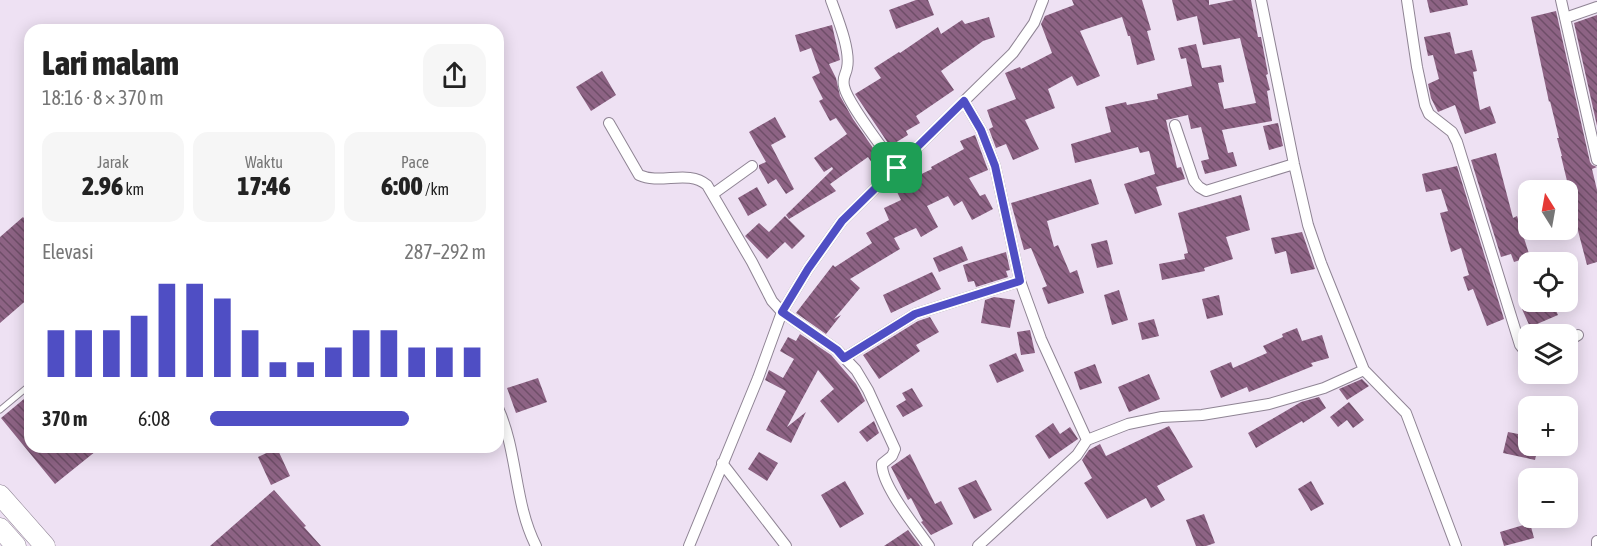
<!DOCTYPE html>
<html lang="id">
<head>
<meta charset="utf-8">
<style>
  body { margin:0; font-family:"Asap Condensed",sans-serif; background:#f6f6f6; color:#222; height:100vh; display:flex; flex-direction:column; font-size:22px; white-space:nowrap }
  * { box-sizing:border-box; margin:0 }
  p { font-size:20px; color:#767676 }
  .icon { flex:none; width:33px; height:33px; fill:none; stroke:currentColor; stroke-width:2; stroke-linecap:round; stroke-linejoin:round }
  .map { position:relative; flex:1; overflow:hidden }
  .sheet { position:absolute; left:24px; top:24px; width:480px; height:429px; display:flex; flex-direction:column; background:#fff; border-radius:18px; box-shadow:0 3px 15px #0003 }
  .sheet>* { flex:none }
  .needle { width:39px; rotate:349deg }
  .tools { position:absolute; left:1518px; top:180px; display:grid; gap:12px }
  .tools a { display:grid; place-items:center; width:60px; height:60px; border-radius:12px; background:#fff; box-shadow:0 3px 15px #0003; font-size:30px }
  .pin { position:absolute; display:grid; place-items:center; width:51px; height:51px; color:#fff; margin:-26px; border-radius:12px; box-shadow:0 3px 9px #0006 }
  .round { display:grid; place-items:center; flex:none; width:63px; height:63px; border-radius:18px; background:#f6f6f6 }
  .overview { display:flex; align-items:center; justify-content:space-between; height:102px; padding:0 18px }
  h1 { font-size:33px; font-weight:800; line-height:45px }
  .figures { display:grid; grid-template-columns:repeat(3,1fr); gap:9px; height:102px; padding:6px 18px }
  .figures div { display:grid; align-content:center; border-radius:15px; background:#f6f6f6; text-align:center }
  .figures b { font-size:26px; font-weight:800 }
  .figures small { font-size:16px; font-weight:400 }
  .figures p { font-size:16px }
  .chart { height:168px; padding:12px 18px }
  .chart p { display:flex; justify-content:space-between }
  .chart svg { width:100%; height:108px; margin-top:6px; stroke:#4f4ec4; stroke-width:6 }
  ul { padding:0 18px; list-style:none; font-size:20px }
  li { display:grid; grid-template-columns:96px 72px 1fr; align-items:center; height:45px }
  li i { height:15px; border-radius:8px; background:#4f4ec4 }
  .map>svg:first-child { display:block }
</style>
</head>
<body>
<div class="map">
<svg width="1597" height="546" viewBox="0 0 1597 546">
  <defs>
    <pattern id="building-back-hatch" width="6" height="6" patternUnits="userSpaceOnUse" patternTransform="scale(1.5)"><rect width="6" height="6" fill="#8d6384"/><path d="M-1 5l2 2M0 0l6 6M5-1l2 2" fill="none" stroke="#6e4e68"/></pattern>
  </defs>
  <rect width="100%" height="100%" fill="#eee1f3"/>
  <path fill="url(#building-back-hatch)" d="M916,0H928L934,15L896,29L889,10Z
    M1072,0H1142L1151,30L1147,31L1155,60L1137,65L1130,36H1128L1122,17L1080,31L1100,76L1077,86L1072,76L1048,89L1055,108L1025,120L1039,149L1013,160L1006,144L996,148L989,129L993,127L987,110L1016,99L1005,73L1020,67L1021,69L1052,53L1041,24L1045,16L1074,5Z
    M1172,0H1209V5L1234,0H1251L1258,37H1261L1268,74L1266,75L1270,90L1267,91L1272,121L1222,130L1228,153L1233,152L1237,166L1205,174L1201,161L1209,159L1201,127L1191,129L1188,115L1166,120L1177,168L1181,167L1185,179L1156,187L1162,205L1135,214L1124,184L1155,174L1149,151L1140,153L1138,147L1075,163L1071,144L1111,132L1105,107L1126,102L1127,105L1158,99L1157,94L1192,86L1186,58L1181,59L1178,48L1196,44L1202,68L1221,65L1224,82L1218,83L1224,109L1256,103L1240,38L1203,45L1197,16L1177,21Z
    M1427,0H1467L1468,5L1430,13Z
    M1556,11L1590,162L1592,165L1597,167L1592,169L1597,190V262L1587,265L1571,204L1568,205V185L1561,156H1562L1557,138H1559L1550,101L1549,102L1531,17Z
    M1597,15V126L1574,23Z
    M989,17L995,37L983,41L941,71L954,90L916,116L920,123L906,131L908,135L890,146L855,94L881,78L874,68L899,52L900,53L938,27L941,34L962,20L965,24Z
    M832,25L840,60L829,64L836,78L840,96L853,119L882,161L874,166L868,157L830,184L836,191L789,219L786,215L833,169L832,167L824,172L814,158L847,134L836,118L830,121L819,101L823,99L812,77L820,73L811,48L800,52L795,35Z
    M1450,32L1455,54L1472,50L1477,71L1473,72L1480,110L1490,106L1496,123L1465,134L1455,105L1438,112L1431,98L1428,84L1439,79L1433,55L1428,56L1424,37Z
    M602,71L616,95L591,111L576,87Z
    M775,117L786,137L771,145L794,189L786,194L776,179L768,184L759,168V165L766,162L749,132Z
    M1278,123L1283,146L1269,150L1263,126Z
    M975,135L988,170L969,178L980,196L985,194L993,209L972,220L962,201L954,206L948,196L927,206L938,227L921,237L916,228L894,238L900,249L850,279L860,288L834,319L841,315L826,334L796,313L833,265L835,267L872,243L866,233L889,220L884,208L901,200L892,182L909,171L913,178L932,169L931,167L964,149L960,141Z
    M1496,153L1513,218L1517,216L1530,257L1514,262L1511,254L1501,257L1471,160Z
    M1457,166L1504,319L1487,326L1473,289L1468,291L1463,277L1469,275L1461,248L1451,252L1440,213L1448,211L1441,189L1426,192L1422,174Z
    M1091,179L1099,204L1047,221L1054,247L1058,245L1070,273L1077,270L1084,293L1048,304L1042,288L1047,286L1031,248L1024,250L1011,203Z
    M757,187L767,205L748,216L738,198Z
    M1241,195L1250,230L1226,237L1233,259L1204,268L1205,271L1162,280L1159,264L1185,259L1184,254L1188,253L1178,213Z
    M785,216L805,236L792,249L785,242L767,259L745,236L759,223L769,232Z
    M23,217L30,225V297L0,323V237Z
    M1302,232L1315,269L1291,274L1286,251L1275,254L1271,238Z
    M1107,240L1113,264L1097,268L1091,244Z
    M962,246L968,260L939,272L933,258Z
    M1006,252L1010,270L1006,271L1008,277L976,287L974,281L968,282L963,265Z
    M932,272L941,289L891,313L883,295Z
    M1119,290L1128,320L1112,325L1104,295Z
    M1219,295L1223,315L1207,319L1202,299Z
    M994,297L1015,300L1010,328L981,323L985,300Z
    M1539,302H1552L1558,315L1530,327L1522,309Z
    M930,317L939,332L916,345L920,351L879,379L863,355L918,321Z
    M1154,319L1159,336L1142,340L1138,323Z
    M1297,328L1302,341L1322,335L1329,358L1311,363L1313,366L1249,392L1247,387L1221,398L1210,371L1231,362L1233,368L1267,353L1263,346L1283,337L1282,334Z
    M1030,330L1035,353L1021,355L1017,332Z
    M800,334L831,355L856,384L865,401L838,423L820,401L834,389L818,370L787,427L806,412L791,443L766,430L786,391L765,380L769,370L783,378L794,359L780,351L788,337L796,341Z
    M1016,353L1024,371L997,383L989,365Z
    M1095,364L1102,383L1080,390L1074,372Z
    M1149,374L1160,399L1129,412L1118,387Z
    M538,378L547,402L516,413L507,388Z
    M1362,379L1369,386L1347,400L1339,389Z
    M912,388L923,406L903,417L896,406L906,400L902,393Z
    M30,394V447H101L55,484L1,418Z
    M1319,397L1326,408L1303,423L1302,421L1256,448L1248,433L1301,402Z
    M1349,402L1364,420L1353,428L1347,420L1338,427L1330,417Z
    M874,421L879,433L867,442L859,432Z
    M1053,423L1060,434L1070,427L1078,439L1049,459L1035,436Z
    M1169,426L1193,467L1157,486L1165,500L1151,508L1146,498L1107,519L1084,483L1092,478L1082,460L1089,450L1100,444L1106,456Z
    M1508,432L1528,436V446H1538L1535,460L1503,453Z
    M277,448L290,476L271,485L258,457Z
    M759,452L778,463L767,481L748,469Z
    M910,454L935,504L941,501L953,524L931,535L921,522L923,521L911,498L908,500L891,467Z
    M976,480L992,510L974,519L958,488Z
    M845,481L864,514L840,528L821,495Z
    M1311,481L1324,504L1311,511L1298,489Z
    M274,490L306,526L304,527L321,546H210Z
    M1204,514L1215,543L1206,546H1196L1186,520Z
    M1530,523L1534,538L1504,546L1500,532Z
    M908,530L920,546H884Z"/>
  <g fill="none" stroke-linecap="round" stroke-linejoin="round">
    <g stroke="#8f8494" stroke-width="7">
      <path id="lane" d="M0,410L30,385"/>
    </g>
    <g stroke="#8f8494" stroke-width="12">
      <path id="street" d="M831,0C837,17 851,50 847,68C846,75 842,77 844,86C847,103 885,151 897,168
        M1261,0L1294,164L1308,225L1321,263L1364,370L1406,413L1456,546
        M1407,0L1417,67L1425,105L1429,114L1452,132L1457,142L1520,345L1528,355
        M1561,0L1597,160
        M1565,18L1597,7
        M964,101L981,130L995,166L1020,281L1041,339L1087,440
        M609,123L639,175C661,185 688,169 707,185L752,262L772,301L782,312L837,350L856,370L868,390L895,449L892,456L882,464C881,485 916,527 929,546
        M1175,125L1194,181L1199,187L1206,191L1294,164
        M713,194L752,166
        M1568,341L1578,335
        M844,358L915,314L1020,281
        M498,408C518,452 514,503 536,546
        M722,463L786,546
        M689,546L758,378L782,312L808,269L842,221L1013,53L1034,23L1043,0
        M978,546L1077,455L1087,440L1128,424L1162,417L1202,415L1269,404L1324,388L1364,370
        M1597,546V541"/>
    </g>
    <g stroke="#8f8494" stroke-width="21">
      <path id="highway" d="M0,495L45,546
        M0,528L16,546"/>
    </g>
    <use href="#lane" stroke="#fff" stroke-width="5"/>
    <use href="#street" stroke="#fff" stroke-width="10"/>
    <use href="#highway" stroke="#fff" stroke-width="20"/>
  </g>
  <g fill="none" stroke-linecap="round" stroke-linejoin="round">
    <g stroke="#fff" stroke-width="12">
      <path id="route" d="M964,101L981,130L995,166L1020,281L915,314L844,358L837,350L782,312L808,269L842,221Z"/>
    </g>
    <use href="#route" stroke="#4f4ec4" stroke-width="8"/>
  </g>
</svg>
<div class="tools">
<a><svg class="needle" viewBox="-14 -14 28 28"><path d="M0-13l5 13h-10z" fill="#e53935"/><path d="M0 13l5-13h-10z" fill="#767676"/></svg></a>
<a><svg class="icon" aria-label="locate" viewBox="0 0 24 24"><circle cx="12" cy="12" r="6"/><path d="M12 2v4M12 18v4M2 12h4M18 12h4"/></svg></a>
<a><svg class="icon" aria-label="layers" viewBox="0 0 24 24"><path d="M12 4l9 5-9 5-9-5zM3 14l9 5 9-5"/></svg></a>
<a>+</a>
<a>−</a>
</div>
<div class="pin" style="left:897px;top:168px;background:#1e9e55"><svg class="icon" aria-label="arrive" viewBox="0 0 24 24"><path d="M6 21V4h12l-3 4 3 4H6"/></svg></div>
<section class="sheet">
<div class="overview"><div><h1>Lari malam</h1><p>18:16 · 8 × 370 m</p></div><a class="round"><svg class="icon" aria-label="share" viewBox="0 0 24 24"><path d="M12 15V3M7 8l5-5 5 5M5 13v7h14v-7"/></svg></a></div>
<div class="figures">
<div><p>Jarak</p><b>2.96<small> km</small></b></div>
<div><p>Waktu</p><b>17:46</b></div>
<div><p>Pace</p><b>6:00<small> /km</small></b></div>
</div>
<div class="chart"><p><span>Elevasi</span>287–292 m</p>
<svg viewBox="0 0 160 44" preserveAspectRatio="none"><path d="M5 44V25M15 44V25M25 44V25M35 44V19M45 44V6M55 44V6M65 44V12M75 44V25M85 44V38M95 44V38M105 44V32M115 44V25M125 44V25M135 44V32M145 44V32M155 44V32"/></svg>
</div>
<ul>
<li><b>370 m</b>6:08<i style="width:72%"></i></li>
</ul>
</section>
</div>
</body>
</html>
